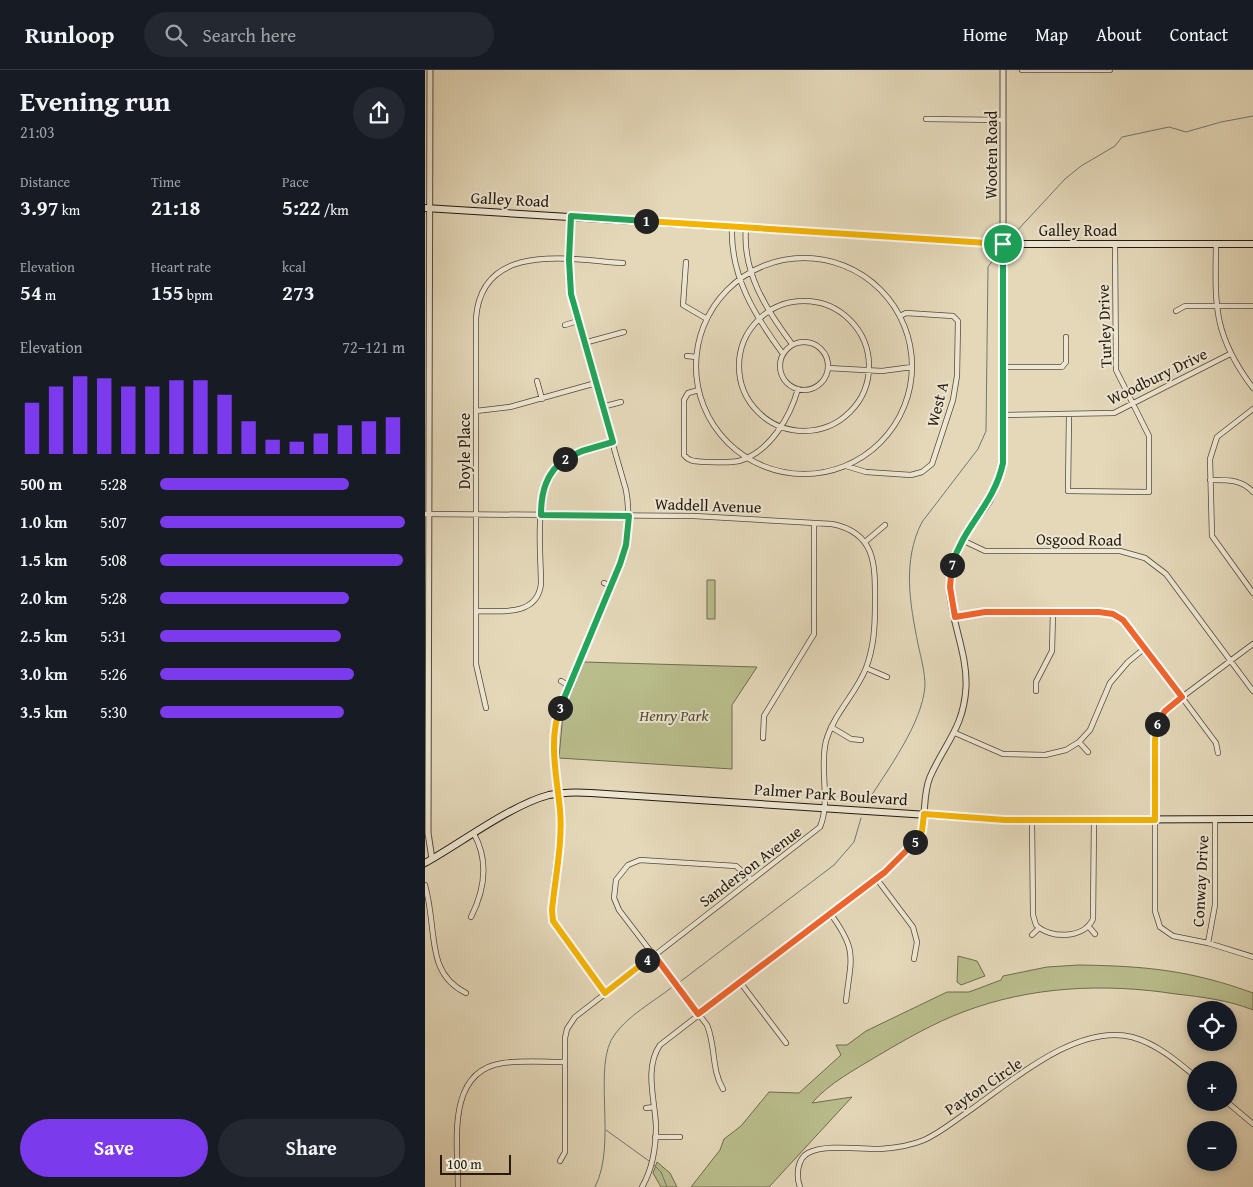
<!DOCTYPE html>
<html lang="en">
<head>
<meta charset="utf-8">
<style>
  body { margin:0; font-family:"Gentium Book Plus",serif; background:#242831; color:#f1f3f6; height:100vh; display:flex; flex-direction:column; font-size:19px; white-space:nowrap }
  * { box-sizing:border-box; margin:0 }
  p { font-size:16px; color:#9ea1a6 }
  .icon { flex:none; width:28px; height:28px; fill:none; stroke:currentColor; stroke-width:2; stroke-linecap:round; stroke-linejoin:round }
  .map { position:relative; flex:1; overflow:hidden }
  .panel { display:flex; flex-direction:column; background:#171b24; width:425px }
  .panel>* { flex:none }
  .controls { position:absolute; left:762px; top:931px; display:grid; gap:10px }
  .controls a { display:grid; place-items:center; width:50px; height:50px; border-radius:50%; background:#171b24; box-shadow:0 2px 8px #0003; font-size:25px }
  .scale { position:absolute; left:15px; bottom:12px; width:71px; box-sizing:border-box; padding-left:5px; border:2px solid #241a0f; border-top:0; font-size:14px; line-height:18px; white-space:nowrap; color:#241a0f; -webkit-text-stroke:4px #ede6d2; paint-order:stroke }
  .pin { position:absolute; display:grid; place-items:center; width:42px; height:42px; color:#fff; margin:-21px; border:2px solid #fff; border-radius:50%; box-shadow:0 1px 5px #0007 }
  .km { position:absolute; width:25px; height:25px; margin:-12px; border-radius:50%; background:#222; color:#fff; font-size:14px; line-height:25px; text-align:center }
  .round { display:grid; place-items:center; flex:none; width:52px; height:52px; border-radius:26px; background:#242831 }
  .head { display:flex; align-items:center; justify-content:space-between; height:85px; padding:0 20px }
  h1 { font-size:28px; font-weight:600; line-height:38px }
  .stats { display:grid; grid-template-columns:repeat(3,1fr); gap:8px; height:85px; padding:5px 20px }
  .stats div { display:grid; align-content:center }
  .stats b { font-size:21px; font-weight:600 }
  .stats small { font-size:14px; font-weight:400 }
  .stats p { font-size:14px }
  .chart { height:140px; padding:10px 20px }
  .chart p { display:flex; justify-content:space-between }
  .chart svg { width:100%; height:90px; margin-top:5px; stroke:#7c3aed; stroke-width:6 }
  .button { display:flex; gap:10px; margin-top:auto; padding:10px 20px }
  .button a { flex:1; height:58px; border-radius:30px; background:#7c3aed; color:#fff; font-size:20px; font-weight:600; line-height:58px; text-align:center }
  .button a+a { background:#242831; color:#f1f3f6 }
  ul { padding:0 20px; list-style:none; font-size:16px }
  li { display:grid; grid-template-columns:80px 60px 1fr; align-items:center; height:38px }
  li i { height:12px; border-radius:6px; background:#7c3aed }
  header { display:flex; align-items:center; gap:30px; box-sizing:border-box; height:70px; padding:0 25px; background:#171b24; border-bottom:1px solid #363941 }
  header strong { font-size:24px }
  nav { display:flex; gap:28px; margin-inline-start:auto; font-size:18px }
  .search { width:350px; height:45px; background:#242831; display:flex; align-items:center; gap:12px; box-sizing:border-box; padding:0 18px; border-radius:28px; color:#9ea1a6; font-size:19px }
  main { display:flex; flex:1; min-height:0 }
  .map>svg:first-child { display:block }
</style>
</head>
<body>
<header>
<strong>Runloop</strong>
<div class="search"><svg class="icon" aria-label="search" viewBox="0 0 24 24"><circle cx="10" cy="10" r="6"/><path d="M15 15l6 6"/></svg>Search here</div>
<nav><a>Home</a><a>Map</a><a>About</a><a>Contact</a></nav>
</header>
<main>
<section class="panel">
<div class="head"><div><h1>Evening run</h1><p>21:03</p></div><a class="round"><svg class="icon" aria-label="share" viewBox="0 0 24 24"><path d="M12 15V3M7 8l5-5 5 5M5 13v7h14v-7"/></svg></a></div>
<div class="stats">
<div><p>Distance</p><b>3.97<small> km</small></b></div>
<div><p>Time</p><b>21:18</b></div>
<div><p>Pace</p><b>5:22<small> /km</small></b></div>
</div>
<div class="stats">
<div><p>Elevation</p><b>54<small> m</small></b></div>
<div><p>Heart rate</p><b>155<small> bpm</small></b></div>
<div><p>kcal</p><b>273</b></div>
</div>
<div class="chart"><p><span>Elevation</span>72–121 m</p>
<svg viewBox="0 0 160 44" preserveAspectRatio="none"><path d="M5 44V19M15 44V11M25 44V6M35 44V7M45 44V11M55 44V11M65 44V8M75 44V8M85 44V15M95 44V28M105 44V37M115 44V38M125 44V34M135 44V30M145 44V28M155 44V26"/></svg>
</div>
<ul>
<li><b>500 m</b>5:28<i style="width:77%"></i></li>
<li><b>1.0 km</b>5:07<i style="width:100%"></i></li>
<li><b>1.5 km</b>5:08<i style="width:99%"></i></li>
<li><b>2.0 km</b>5:28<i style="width:77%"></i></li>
<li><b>2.5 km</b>5:31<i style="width:74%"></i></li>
<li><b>3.0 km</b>5:26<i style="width:79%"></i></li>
<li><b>3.5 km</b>5:30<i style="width:75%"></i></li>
</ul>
<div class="button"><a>Save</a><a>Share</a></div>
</section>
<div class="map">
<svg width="828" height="1117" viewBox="0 0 828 1117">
  <rect width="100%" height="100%" fill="#e4d8b9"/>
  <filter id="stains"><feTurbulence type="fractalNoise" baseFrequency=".004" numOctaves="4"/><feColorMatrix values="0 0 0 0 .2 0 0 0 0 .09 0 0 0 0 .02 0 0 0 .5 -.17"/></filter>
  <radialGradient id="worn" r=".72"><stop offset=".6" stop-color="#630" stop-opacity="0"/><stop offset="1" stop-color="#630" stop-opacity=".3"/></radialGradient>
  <path fill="#b9bd8c" stroke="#6e6c4e" d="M282,510H290V549H282Z
    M159,592L332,597L307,635V699L134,688L138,643Z
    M533,886L552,891L560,906L536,915L532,912Z
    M654,895C720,896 765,900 828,923V940C803,930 777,927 751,924C680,913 606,916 538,942C509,953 481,969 454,985C431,999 404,1013 387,1033L427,1027L344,1117H266L295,1080L299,1069L316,1056L344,1022L374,1023L416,985L411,975H422L441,961L522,922H544L576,910L578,906L622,897Z
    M232,1092L245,1103L252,1117H236L228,1103Z"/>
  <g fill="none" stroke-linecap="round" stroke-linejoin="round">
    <path stroke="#6b7976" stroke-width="1" d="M589,164L640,109L656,96L690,76L697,67L744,57L761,62L796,52L828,46
      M443,731C463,699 497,654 500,616C500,602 496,588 493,574C485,534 477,491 497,452L553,379L561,361L563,197L571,186
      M256,911L409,795L429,772L436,748
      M181,1060L224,1091
      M229,1095L236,1102L242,1117
      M170,1117C193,1073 166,995 190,964C204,945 228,932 246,918"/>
    <g stroke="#544a3a" stroke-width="6">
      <path id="minor" d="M597,0H685
        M501,49L578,50
        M146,146L144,200L147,233L201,420C216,500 152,571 133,645C124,680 136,713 135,747C135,780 126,813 127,845L130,856L180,923
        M307,157C305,206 330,246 358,284
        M321,158C317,202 342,241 367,274
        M791,174C790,236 788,265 828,318
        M271 296a108 108 0 1 1 216 0a108 108 0 1 1-216 0Z
        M261,192L258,235L282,249
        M314 296a65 65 0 1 1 130 0a65 65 0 1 1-130 0Z
        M751,241L760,236H828
        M140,255L153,251
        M355 296a24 24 0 1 1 48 0a24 24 0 1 1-48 0Z
        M159,273L199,262
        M262,286L271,287
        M578,297H637L641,292V267
        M403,298L457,301L487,297
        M112,311L117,329
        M274,320L263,323L259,330V385C265,393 274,391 283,392C294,392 304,393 314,391C345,382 365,347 373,319
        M177,337L196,332
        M828,339L792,367L785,389L787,466L828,523
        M51,341L85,337L171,313
        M579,345L689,343L805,284
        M644,345L643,421L724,422V366L691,300L690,174
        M421,396L441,402L486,405L497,402L507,394L528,330L532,306L533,251L528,246L481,243L475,246
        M785,410C802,410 816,409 828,422
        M0,444L269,446L407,454C452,463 450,496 450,534C450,556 449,577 441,598C431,624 409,643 401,671C394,699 406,730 395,757L150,947L142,959L140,968V1082L135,1091
        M537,470L560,481H695L720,488L741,504L828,621
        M440,472L460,455
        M179,513L186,516
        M51,541C75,541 112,547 116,514C116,477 106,412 140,389C154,380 172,377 187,372
        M530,547L560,542H674L688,544L703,555L791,673L793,683
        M828,574L757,627L735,648L730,663V841L735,857L748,866L783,873L828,887
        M441,598L462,607
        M136,611L144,616
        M611,621V612L627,581L628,542
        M61,638L51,594V248C57,170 146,190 198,193
        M406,657L426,669L436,670
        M530,663L578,684L620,685L641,680L654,672L665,660L685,613L703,592L720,578
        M338,668L339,646L389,564V453
        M654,672L663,682
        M607,750L608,845L611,855C625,869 659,869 668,849L669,749
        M451,808L488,857L492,872L489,889
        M0,815C13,862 0,903 41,923
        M405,843C433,881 426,887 421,931
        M46,847C60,819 64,791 49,764
        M664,857L670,864
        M607,865L614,858
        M783,873L790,835V749
        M315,912L361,973
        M298,1019C286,999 291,976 282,955L194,840L189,828L191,810L203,795L215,790L311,796L327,810
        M802,1032L828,1054
        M221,1038L229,1037
        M230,1067H255
        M33,1117C33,1075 20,1001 78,993C98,990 120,992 140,992
        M217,1117C228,1098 231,1077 231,1056C230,1030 219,998 235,975L460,801L496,765L499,744
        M375,1117C371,1106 372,1089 383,1083C399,1074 436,1079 455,1079C470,1078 485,1076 499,1070C515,1063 529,1051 544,1041C587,1011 652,953 707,967C732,974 752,991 771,1007"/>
    </g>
    <g stroke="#544a3a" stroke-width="7">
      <path id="tertiary" d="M5,0L3,763L7,789
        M499,744C500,732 500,719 505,707C520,673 539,657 541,617C543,575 516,534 527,493C534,468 551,453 564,432C571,419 575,407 578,393V0"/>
    </g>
    <g stroke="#241a0f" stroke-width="8">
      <path id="secondary" d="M0,138L578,174H828
        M0,793C36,773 86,735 124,725C138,722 153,722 166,723L580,750L828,749"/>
    </g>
    <use href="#minor" stroke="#ede6d2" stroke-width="4.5"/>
    <use href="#tertiary" stroke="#ede6d2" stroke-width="5"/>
    <use href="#secondary" stroke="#ede6d2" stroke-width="6"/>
  </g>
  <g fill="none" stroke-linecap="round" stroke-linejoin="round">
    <g stroke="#fff" stroke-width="10">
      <path id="split-1" d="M221,151L578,174"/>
    </g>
    <g stroke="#fff" stroke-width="10">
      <path id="split-2" d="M140,389L157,381L188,372L146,224L144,190L146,146L221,151"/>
    </g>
    <g stroke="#fff" stroke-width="10">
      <path id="split-3" d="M135,638L195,494L201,475L204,446L116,445C116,422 121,403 140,389"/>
    </g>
    <g stroke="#fff" stroke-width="10">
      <path id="split-4" d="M135,638C123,671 132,707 135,740C138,771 130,809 127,840L128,851L180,923L222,890"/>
    </g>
    <g stroke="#fff" stroke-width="10">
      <path id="split-5" d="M222,890L229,885L273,944L460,802L490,772"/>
    </g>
    <g stroke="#fff" stroke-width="10">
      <path id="split-6" d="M490,772L497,761L499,744L580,750H730V670L732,654"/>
    </g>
    <g stroke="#fff" stroke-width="10">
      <path id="split-7" d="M527,495L525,517L530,547L560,542H674L688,544L698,550L757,627L740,641L732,654"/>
    </g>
    <g stroke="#fff" stroke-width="10">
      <path id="split-8" d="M527,495C539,455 569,435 578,393V174"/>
    </g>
    <use href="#split-1" stroke="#f5b400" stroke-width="6"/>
    <use href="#split-2" stroke="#22a559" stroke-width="6"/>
    <use href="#split-3" stroke="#22a559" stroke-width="6"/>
    <use href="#split-4" stroke="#f5b400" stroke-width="6"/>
    <use href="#split-5" stroke="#f0652b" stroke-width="6"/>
    <use href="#split-6" stroke="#f5b400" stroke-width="6"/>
    <use href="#split-7" stroke="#f0652b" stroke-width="6"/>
    <use href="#split-8" stroke="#22a559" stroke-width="6"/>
  </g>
  <g text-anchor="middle" stroke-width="4" stroke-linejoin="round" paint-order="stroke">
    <g font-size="16" fill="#241a0f" stroke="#ede6d2">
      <text transform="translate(566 85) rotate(-90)" y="6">Wooten Road</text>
      <text transform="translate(85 129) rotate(3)" y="6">Galley Road</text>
      <text x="653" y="166">Galley Road</text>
      <text transform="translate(679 256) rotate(-92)" y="6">Turley Drive</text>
      <text transform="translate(732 306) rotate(-26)" y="6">Woodbury Drive</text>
      <text transform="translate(512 334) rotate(-76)" y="6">West A</text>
      <text transform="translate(39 381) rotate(-90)" y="6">Doyle Place</text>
      <text transform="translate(283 435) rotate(2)" y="6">Waddell Avenue</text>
      <text transform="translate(654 469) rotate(1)" y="6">Osgood Road</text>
      <text transform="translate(406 724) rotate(4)" y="6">Palmer Park Boulevard</text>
      <text transform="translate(325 796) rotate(-37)" y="6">Sanderson Avenue</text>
      <text transform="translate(775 811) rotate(-87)" y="6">Conway Drive</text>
      <text transform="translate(558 1016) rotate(-34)" y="6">Payton Circle</text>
    </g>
    <g font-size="16" font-style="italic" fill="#514b34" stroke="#ede6d2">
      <text x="249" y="651">Henry Park</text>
    </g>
  </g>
  <rect width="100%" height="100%" filter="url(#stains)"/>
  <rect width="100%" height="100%" fill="url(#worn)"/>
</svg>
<div class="controls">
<a><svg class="icon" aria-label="locate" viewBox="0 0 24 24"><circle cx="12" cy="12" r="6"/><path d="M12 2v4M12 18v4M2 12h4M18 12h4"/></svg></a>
<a>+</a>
<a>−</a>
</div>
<div class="scale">100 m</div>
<div class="pin" style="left:578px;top:174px;background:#1e9e55"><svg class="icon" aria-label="arrive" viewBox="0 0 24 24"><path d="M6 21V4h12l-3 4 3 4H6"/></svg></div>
<b class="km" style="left:221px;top:151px">1</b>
<b class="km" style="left:140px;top:389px">2</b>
<b class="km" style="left:135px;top:638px">3</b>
<b class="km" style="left:222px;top:890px">4</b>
<b class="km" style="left:490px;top:772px">5</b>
<b class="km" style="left:732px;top:654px">6</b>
<b class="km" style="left:527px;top:495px">7</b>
</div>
</main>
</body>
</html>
